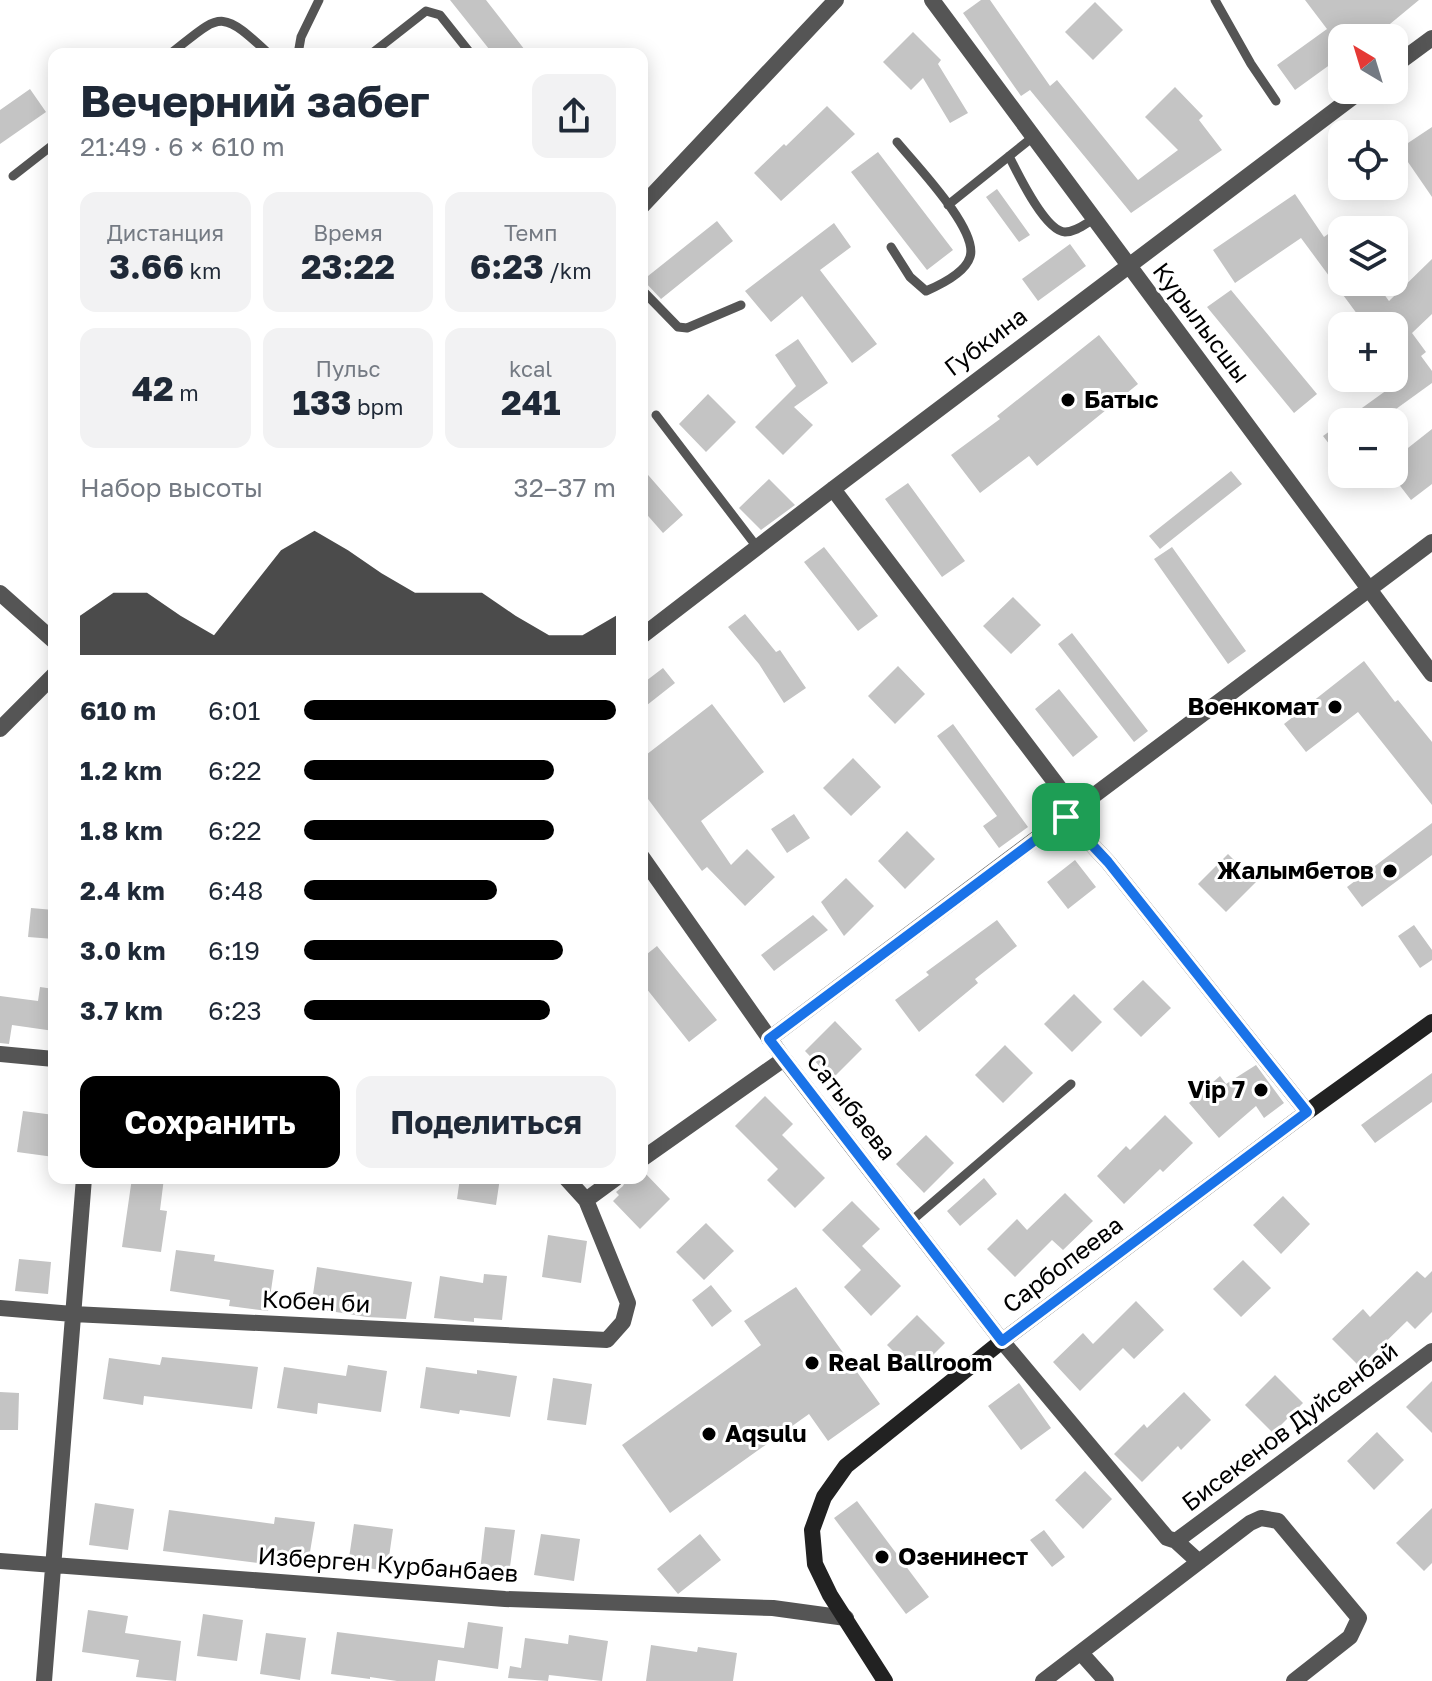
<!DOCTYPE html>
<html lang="ru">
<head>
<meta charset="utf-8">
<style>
  body { margin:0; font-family:"Golos Text",sans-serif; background:#f2f2f3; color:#1f2937; height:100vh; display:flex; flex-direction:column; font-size:30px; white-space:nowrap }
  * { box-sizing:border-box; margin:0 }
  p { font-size:26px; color:#747a83 }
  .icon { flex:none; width:44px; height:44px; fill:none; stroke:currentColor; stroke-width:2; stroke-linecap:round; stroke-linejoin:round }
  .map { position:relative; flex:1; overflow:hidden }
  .drawer { position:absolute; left:48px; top:48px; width:600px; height:1136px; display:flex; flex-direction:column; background:#fff; border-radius:16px; box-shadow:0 4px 20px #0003 }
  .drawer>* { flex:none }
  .needle { width:52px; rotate:322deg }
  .fabs { position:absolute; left:1328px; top:24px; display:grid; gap:16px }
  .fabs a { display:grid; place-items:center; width:80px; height:80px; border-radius:16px; background:#fff; box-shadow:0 4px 20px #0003; font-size:40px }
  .pin { position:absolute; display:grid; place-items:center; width:68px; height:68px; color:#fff; margin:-34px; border-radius:16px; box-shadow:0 4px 12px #0006 }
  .round { display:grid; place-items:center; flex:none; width:84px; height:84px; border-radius:16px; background:#f2f2f3 }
  .headline { display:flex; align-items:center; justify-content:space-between; height:136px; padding:0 32px }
  h1 { font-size:44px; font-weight:700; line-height:60px }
  .metrics { display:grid; grid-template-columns:repeat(3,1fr); gap:12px; height:136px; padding:8px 32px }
  .metrics div { display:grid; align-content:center; border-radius:16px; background:#f2f2f3; text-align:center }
  .metrics b { font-size:34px; font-weight:700 }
  .metrics small { font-size:22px; font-weight:400 }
  .metrics p { font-size:22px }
  .chart { height:224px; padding:16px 32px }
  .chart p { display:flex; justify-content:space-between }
  .chart svg { width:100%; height:144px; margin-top:8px; fill:#000; opacity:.7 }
  .button { display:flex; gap:16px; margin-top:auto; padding:16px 32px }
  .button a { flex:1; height:92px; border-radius:16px; background:#000; color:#fff; font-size:32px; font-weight:700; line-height:92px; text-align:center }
  .button a+a { background:#f2f2f3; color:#1f2937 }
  ul { padding:0 32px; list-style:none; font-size:26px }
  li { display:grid; grid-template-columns:128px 96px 1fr; align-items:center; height:60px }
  li i { height:20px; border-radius:10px; background:#000 }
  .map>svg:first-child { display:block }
</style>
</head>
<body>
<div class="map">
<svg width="1432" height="1681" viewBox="0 0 1432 1681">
  <rect width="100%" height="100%" fill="#fff"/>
  <path fill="#c4c4c4" d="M450,0H486L528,54H493Z
    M981,0H990L1050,86L1057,80L1138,180L1178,150L1145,117L1175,87L1203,116L1199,120L1222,150L1131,213L1030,90L1021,96L963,13Z
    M1305,0H1419L1373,38H1342V56L1295,90L1277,65L1327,29Z
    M1095,2L1123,30L1093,60L1065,32Z
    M913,32L941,60L938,64L968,113L950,123L923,78L911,90L883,62Z
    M30,89L46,112L0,144V110Z
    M827,106L855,134L781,201L754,173L784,144L786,146Z
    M1432,127V197L1399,149Z
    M878,152L953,250L927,270L851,172Z
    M997,189L1030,235L1019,242L986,197Z
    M1295,194L1324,237L1335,229L1342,238V282H1375L1389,301L1432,259V314L1412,333L1426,352L1421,356L1432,371V383L1378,422H1342V442L1333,449L1323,436L1405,377L1394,363V326H1366L1301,238L1235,283L1213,250Z
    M717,221L733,241L661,299L643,280Z
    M834,223L851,247L820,270L877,344L852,363L802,296L771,322L745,291Z
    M1070,244L1086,266L1038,301L1022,279Z
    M1231,290L1317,394L1294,413L1207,307Z
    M1099,335L1138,384L1037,466L1029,456L980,493L951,455L1000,419L997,416Z
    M798,339L828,383L794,407L813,425L783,455L755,427L796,386L775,355Z
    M708,394L736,422L706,452L679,424Z
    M1432,429V484L1411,500L1394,478V459Z
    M642,468L683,515L663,533L642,509Z
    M1231,471L1242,484L1160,549L1149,536Z
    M769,479L795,505L761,530L739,508Z
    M908,483L965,561L942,577L885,499Z
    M824,547L878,616L858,631L804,562Z
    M1172,547L1246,651L1228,664L1154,559Z
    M1013,597L1041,625L1011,654L983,626Z
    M745,614L776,652L780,650L806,688L784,703L759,664L728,627Z
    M1072,633L1148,731L1134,742L1058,644Z
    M1364,661L1395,702L1398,700L1432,742V805L1358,712L1306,752L1284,724Z
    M898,666L925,694L895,724L868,696Z
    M663,668L675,683L642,709V684Z
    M1059,689L1098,737L1073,757L1035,709Z
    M712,704L764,772L701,821L731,865L747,849L775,877L745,906L707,867L702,871L642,791V758Z
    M953,724L1028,827L999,848L983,826L997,816L937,736Z
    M853,758L881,787L851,816L823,788Z
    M794,814L810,838L787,853L771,829Z
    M1432,823V855L1362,907L1347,887Z
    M907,831L935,859L905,889L878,861Z
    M1228,854L1256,882L1226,912L1198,884Z
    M1075,860L1096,887L1068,909L1047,882Z
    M846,878L874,906L844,936L821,902Z
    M31,908L54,910V939L28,937Z
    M813,915L828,930L774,971L761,955Z
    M997,920L1017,946L975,979L978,983L919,1032L895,1000L929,975L926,972Z
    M1414,925L1432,950V960L1420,968L1398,936Z
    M657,946L717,1020L689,1042L642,983V958Z
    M1143,980L1171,1008L1141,1037L1113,1009Z
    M40,987L54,989V1031L12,1025L9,1044L0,1043V996L38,1001Z
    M1074,994L1102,1022L1072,1052L1044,1024Z
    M835,1021L862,1049L832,1079L805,1051Z
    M1005,1045L1033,1073L1003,1103L975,1075Z
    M1256,1065L1284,1103L1264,1118L1256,1106L1219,1138L1189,1103L1220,1076L1226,1084Z
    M1432,1073V1102L1375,1143L1361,1125Z
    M765,1096L793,1124L782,1135L825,1178L795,1208L767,1180L778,1169L735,1126Z
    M23,1111L54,1115V1157L17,1152Z
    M1165,1115L1193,1143L1163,1172L1160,1169L1124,1204L1097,1176L1126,1146L1130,1150Z
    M926,1135L954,1163L924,1193L896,1164Z
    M643,1171L670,1199L640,1229L613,1201L619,1195L616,1192L623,1186L627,1178H642Z
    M132,1178H164L160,1210L167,1211L161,1252L122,1247Z
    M460,1178H500L496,1205L457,1199Z
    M984,1178L997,1194L960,1226L947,1211Z
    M1065,1193L1093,1221L1063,1250L1052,1240L1015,1277L987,1249L1017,1219L1027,1230Z
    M1283,1196L1310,1224L1281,1254L1253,1225Z
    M852,1201L880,1229L862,1246L901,1286L871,1316L844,1287L861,1270L822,1230Z
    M706,1223L734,1251L704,1280L676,1252Z
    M548,1235L587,1241L581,1283L542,1277Z
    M176,1250L215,1255L214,1261L274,1270L268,1311L229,1306L230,1300L170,1291Z
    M19,1259L51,1262L48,1294L15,1291Z
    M1243,1260L1271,1288L1241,1317L1213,1289Z
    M317,1267L412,1282L406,1319L367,1317L311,1308Z
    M1417,1271L1425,1278L1432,1271V1312L1415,1329L1407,1321L1360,1367L1332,1339L1363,1309L1370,1317Z
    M484,1274L507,1276L502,1320L474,1318V1322L434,1318L440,1276L483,1283Z
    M711,1285L732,1311L712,1327L692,1300Z
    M796,1287L880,1404L828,1441L809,1414L670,1513L622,1445L761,1345L744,1321Z
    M1136,1301L1164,1330L1134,1359L1123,1348L1080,1391L1053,1362L1083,1333L1093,1344Z
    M917,1315L945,1343L915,1373L887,1345Z
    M162,1357L258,1367L252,1409L144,1396L143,1405L103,1399L109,1358L160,1365Z
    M348,1365L387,1371L381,1412L318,1403L317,1414L277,1408L284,1367L346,1376Z
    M426,1367L477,1374V1370L517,1376L510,1417L460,1410L459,1414L420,1408Z
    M1275,1375L1303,1403L1273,1433L1245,1405Z
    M553,1378L592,1384L586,1425L547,1420Z
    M1432,1381V1433L1406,1407Z
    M1019,1383L1051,1428L1021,1450L988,1406Z
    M0,1392L19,1393L18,1430H0Z
    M1184,1392L1211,1420L1181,1450L1178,1446L1142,1482L1114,1454L1144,1424L1147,1428Z
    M1377,1432L1404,1460L1374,1490L1347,1461Z
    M1085,1471L1112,1499L1083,1529L1055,1500Z
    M857,1501L929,1597L906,1614L834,1518Z
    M95,1503L134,1509L128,1550L89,1545Z
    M1432,1508V1563L1424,1571L1396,1543Z
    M169,1510L274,1524L275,1517L315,1522L308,1564L259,1557L258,1563L163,1551Z
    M354,1524L393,1529L387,1571L348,1565Z
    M485,1527L515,1530L509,1574L480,1571Z
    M1044,1530L1065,1557L1052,1567L1030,1540Z
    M541,1534L580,1539L574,1581L534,1575Z
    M700,1534L721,1560L678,1594L657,1569Z
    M88,1610L128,1616L125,1633L181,1641L176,1681L136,1677L139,1660L82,1652Z
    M203,1614L243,1620L237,1661L197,1656Z
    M468,1622L503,1627L498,1669L438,1660L435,1681H397L370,1677V1679L331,1674L337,1632L464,1648Z
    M266,1633L306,1638L300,1680L260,1674Z
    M569,1635L608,1641L602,1681L549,1675L548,1681L508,1678L510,1666L521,1668L525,1638L568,1644Z
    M651,1645L697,1652L698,1647L737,1653L733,1681H646Z"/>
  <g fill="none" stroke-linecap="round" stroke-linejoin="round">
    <path stroke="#555" stroke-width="9" d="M1215,0L1251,64L1276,101
      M170,54C221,14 219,7 269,54
      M298,54L301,37L319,0
      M371,54L426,11L440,15L471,54
      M1009,156C1018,174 1045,231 1065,232C1076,232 1085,224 1094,219
      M13,176L54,144
      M948,205L1033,137
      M891,247L910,277L926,291C940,285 965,273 970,257C979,230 915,164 897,142
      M642,290L678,327L687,328L741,305
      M656,415L757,547
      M910,1222L1071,1084"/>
    <path stroke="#555" stroke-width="16" d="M932,0L1432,674
      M1394,66L1432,38
      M642,206L836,0
      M833,489L1076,810
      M0,593L54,641
      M642,636L833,489L1362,90
      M0,729L54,675
      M1066,817L1108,862L1307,1112
      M642,857L784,1059L1002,1341L1167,1538L1176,1541L1199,1562
      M769,1039L1432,542
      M0,1054L54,1059
      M642,1159L784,1059
      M586,1200L616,1178
      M0,1308L73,1314L607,1340L623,1322L628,1303L586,1200L566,1178
      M1176,1541L1432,1351
      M0,1561L505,1599L773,1608L846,1618
      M1081,1653L1106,1681
      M44,1681L84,1178
      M1043,1681L1250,1523L1261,1518L1278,1521L1359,1618L1350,1637L1294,1681"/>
    <path stroke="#222" stroke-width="16" d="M885,1681L830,1595L815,1564L812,1530L824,1497L846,1466L1002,1341L1307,1112L1432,1022"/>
  </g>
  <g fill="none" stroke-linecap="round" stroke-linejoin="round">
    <g stroke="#fff" stroke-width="16">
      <path id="route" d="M1066,817L1108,862L1307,1112L1002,1341L769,1039Z"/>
    </g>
    <use href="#route" stroke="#1a73e8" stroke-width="10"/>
  </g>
  <g fill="#000" stroke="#fff" stroke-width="3">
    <circle cx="1068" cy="400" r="8"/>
    <circle cx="1335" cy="707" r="8"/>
    <circle cx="1390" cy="871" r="8"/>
    <circle cx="1261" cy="1090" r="8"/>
    <circle cx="812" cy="1363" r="8"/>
    <circle cx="709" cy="1434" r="8"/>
    <circle cx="882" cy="1557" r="8"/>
  </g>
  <g text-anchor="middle" stroke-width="6" stroke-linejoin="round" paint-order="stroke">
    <g font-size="24" fill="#000" stroke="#fff">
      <text transform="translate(1201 323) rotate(53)" y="8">Курылысшы</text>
      <text transform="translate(986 342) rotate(-37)" y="8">Губкина</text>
      <text transform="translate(851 1107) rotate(52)" y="8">Сатыбаева</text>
      <text transform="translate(1063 1265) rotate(-37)" y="8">Сарбопеева</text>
      <text transform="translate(316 1302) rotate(3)" y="8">Кобен би</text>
      <text transform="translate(1290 1427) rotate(-37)" y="8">Бисекенов Дуйсенбай</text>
      <text transform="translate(388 1565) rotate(4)" y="8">Изберген Курбанбаев</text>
    </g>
    <g font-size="24" font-weight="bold" fill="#000" stroke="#fff" text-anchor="start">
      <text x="1084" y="408">Батыс</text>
      <text x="1319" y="715" text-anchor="end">Военкомат</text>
      <text x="1374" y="879" text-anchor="end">Жалымбетов</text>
      <text x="1245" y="1098" text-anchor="end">Vip 7</text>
      <text x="828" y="1371">Real Ballroom</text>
      <text x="725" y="1442">Aqsulu</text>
      <text x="898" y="1565">Озенинест</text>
    </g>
  </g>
</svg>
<div class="fabs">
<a><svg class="needle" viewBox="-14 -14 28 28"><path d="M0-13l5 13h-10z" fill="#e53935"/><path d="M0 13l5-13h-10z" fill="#747a83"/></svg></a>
<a><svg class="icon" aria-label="locate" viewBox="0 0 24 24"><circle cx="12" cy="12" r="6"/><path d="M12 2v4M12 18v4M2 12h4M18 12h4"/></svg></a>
<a><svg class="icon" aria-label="layers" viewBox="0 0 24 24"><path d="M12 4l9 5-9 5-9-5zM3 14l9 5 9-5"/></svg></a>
<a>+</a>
<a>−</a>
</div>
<div class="pin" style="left:1066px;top:817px;background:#1e9e55"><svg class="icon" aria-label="arrive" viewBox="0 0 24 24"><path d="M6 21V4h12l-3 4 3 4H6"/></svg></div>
<section class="drawer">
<div class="headline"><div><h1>Вечерний забег</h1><p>21:49 · 6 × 610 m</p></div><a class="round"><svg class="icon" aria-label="share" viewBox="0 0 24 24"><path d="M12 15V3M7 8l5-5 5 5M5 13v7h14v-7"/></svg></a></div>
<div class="metrics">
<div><p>Дистанция</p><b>3.66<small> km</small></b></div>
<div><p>Время</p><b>23:22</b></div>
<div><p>Темп</p><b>6:23<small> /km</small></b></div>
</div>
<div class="metrics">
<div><b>42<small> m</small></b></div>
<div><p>Пульс</p><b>133<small> bpm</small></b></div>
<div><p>kcal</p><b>241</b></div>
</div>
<div class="chart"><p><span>Набор высоты</span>32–37 m</p>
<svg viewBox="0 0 160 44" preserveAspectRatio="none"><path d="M0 44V32L10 25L20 25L30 32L40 38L50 25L60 12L70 6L80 12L90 19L100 25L110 25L120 25L130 32L140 38L150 38L160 32V44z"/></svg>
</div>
<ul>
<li><b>610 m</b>6:01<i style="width:100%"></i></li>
<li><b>1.2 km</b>6:22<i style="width:80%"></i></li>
<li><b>1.8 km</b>6:22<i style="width:80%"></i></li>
<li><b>2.4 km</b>6:48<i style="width:62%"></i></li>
<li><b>3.0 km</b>6:19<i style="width:83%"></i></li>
<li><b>3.7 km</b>6:23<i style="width:79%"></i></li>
</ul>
<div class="button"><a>Сохранить</a><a>Поделиться</a></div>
</section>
</div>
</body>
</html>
